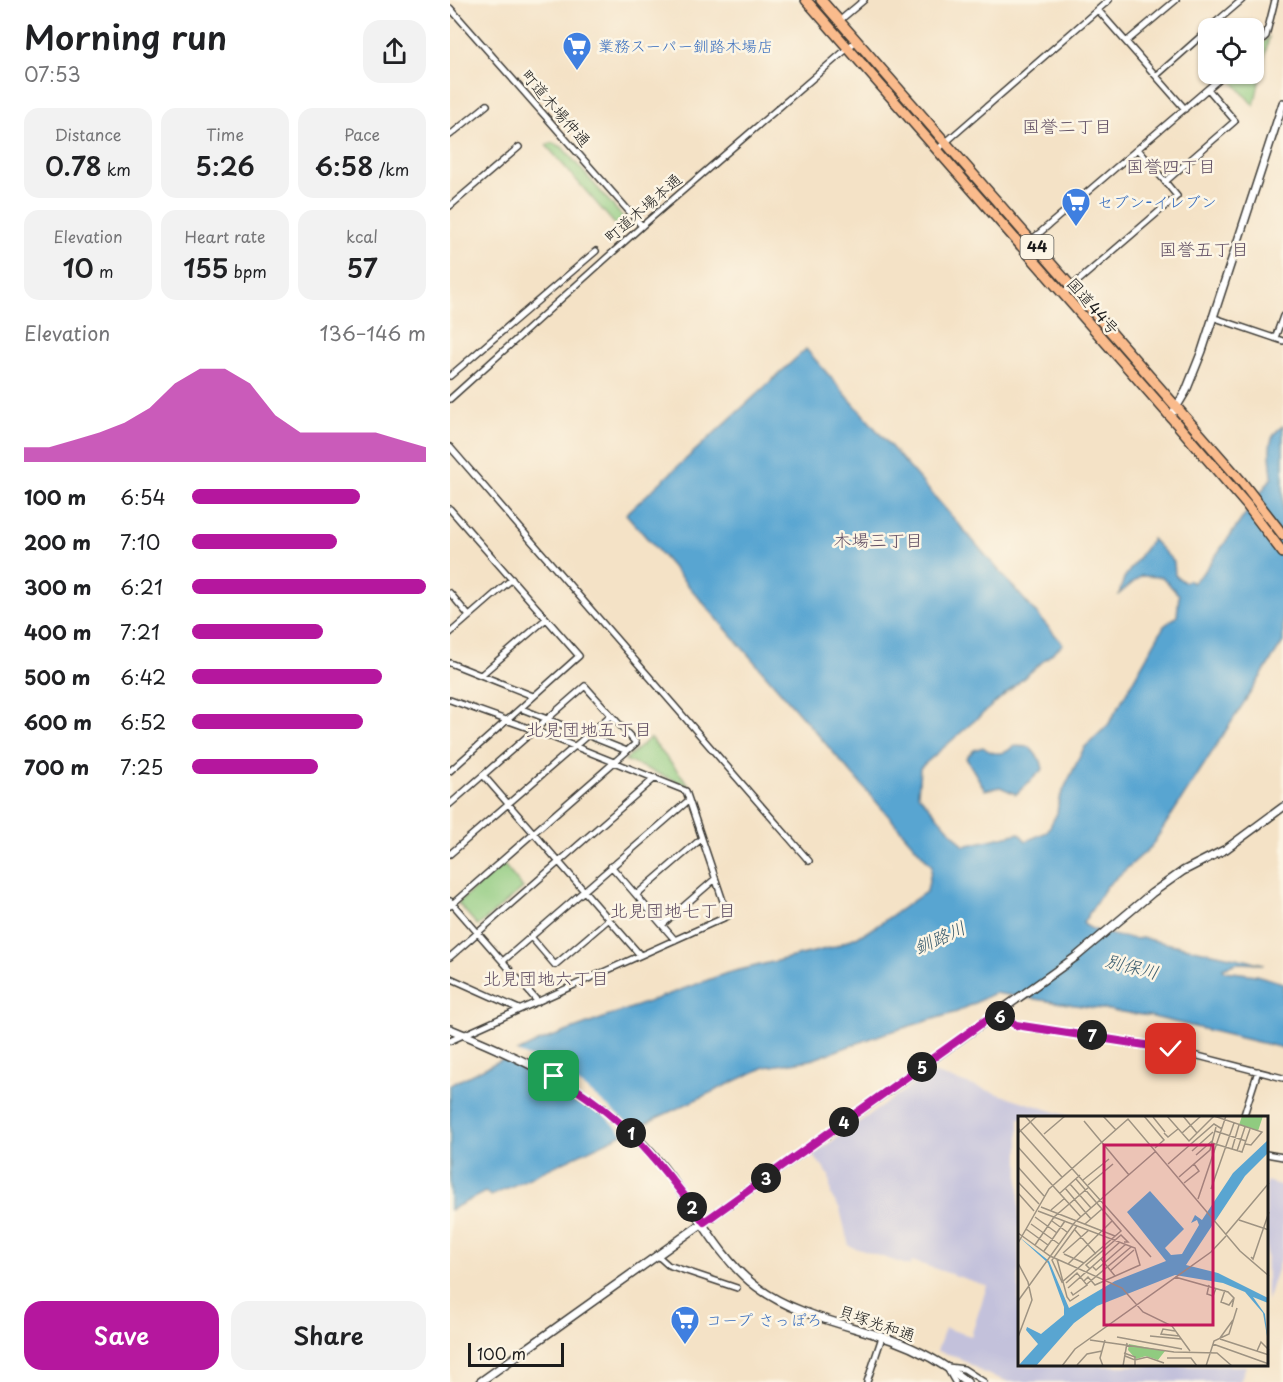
<!DOCTYPE html>
<html lang="en">
<head>
<meta charset="utf-8">
<style>
  body { margin:0; font-family:"Playpen Sans","Klee One",sans-serif; background:#f2f2f2; color:#202124; height:100vh; display:flex; flex-direction:column; font-size:22px; white-space:nowrap }
  * { box-sizing:border-box; margin:0 }
  p { font-size:20px; color:#757577 }
  .icon { flex:none; width:33px; height:33px; fill:none; stroke:currentColor; stroke-width:2; stroke-linecap:round; stroke-linejoin:round }
  .map { position:relative; flex:1; overflow:hidden }
  .sheet { display:flex; flex-direction:column; background:#fff; width:450px }
  .sheet>* { flex:none }
  .tools { position:absolute; left:748px; top:18px; display:grid; gap:12px }
  .tools a { display:grid; place-items:center; width:66px; height:66px; border-radius:12px; background:#fff; box-shadow:0 2px 4px #0004; font-size:30px }
  .scale { position:absolute; left:18px; bottom:15px; width:96px; box-sizing:border-box; padding-left:6px; border:3px solid #1c1c1c; border-top:0; font-size:16px; line-height:21px; white-space:nowrap; color:#1c1c1c; -webkit-text-stroke:4px #fcf5e5; paint-order:stroke }
  .pin { position:absolute; display:grid; place-items:center; width:51px; height:51px; color:#fff; margin:-26px; border-radius:12px; box-shadow:0 3px 9px #0006 }
  .km { position:absolute; width:30px; height:30px; margin:-15px; border-radius:50%; background:#222; color:#fff; font-size:16px; line-height:30px; text-align:center }
  .round { display:grid; place-items:center; flex:none; width:63px; height:63px; border-radius:18px; background:#f2f2f2 }
  .head { display:flex; align-items:center; justify-content:space-between; height:102px; padding:0 24px }
  h1 { font-size:33px; font-weight:600; line-height:45px }
  .metrics { display:grid; grid-template-columns:repeat(3,1fr); gap:9px; height:102px; padding:6px 24px }
  .metrics div { display:grid; align-content:center; border-radius:15px; background:#f2f2f2; text-align:center }
  .metrics b { font-size:26px; font-weight:600 }
  .metrics small { font-size:16px; font-weight:400 }
  .metrics p { font-size:16px }
  .chart { height:168px; padding:12px 24px }
  .chart p { display:flex; justify-content:space-between }
  .chart svg { width:100%; height:108px; margin-top:6px; fill:#b5179e; opacity:.7 }
  .button { display:flex; gap:12px; margin-top:auto; padding:12px 24px }
  .button a { flex:1; height:69px; border-radius:18px; background:#b5179e; color:#fff; font-size:24px; font-weight:600; line-height:69px; text-align:center }
  .button a+a { background:#f2f2f2; color:#202124 }
  ul { padding:0 24px; list-style:none; font-size:20px }
  li { display:grid; grid-template-columns:96px 72px 1fr; align-items:center; height:45px }
  li i { height:15px; border-radius:8px; background:#b5179e }
  main { display:flex; flex:1; min-height:0 }
  .map>svg:first-child { display:block }
</style>
</head>
<body>
<main>
<section class="sheet">
<div class="head"><div><h1>Morning run</h1><p>07:53</p></div><a class="round"><svg class="icon" aria-label="share" viewBox="0 0 24 24"><path d="M12 15V3M7 8l5-5 5 5M5 13v7h14v-7"/></svg></a></div>
<div class="metrics">
<div><p>Distance</p><b>0.78<small> km</small></b></div>
<div><p>Time</p><b>5:26</b></div>
<div><p>Pace</p><b>6:58<small> /km</small></b></div>
</div>
<div class="metrics">
<div><p>Elevation</p><b>10<small> m</small></b></div>
<div><p>Heart rate</p><b>155<small> bpm</small></b></div>
<div><p>kcal</p><b>57</b></div>
</div>
<div class="chart"><p><span>Elevation</span>136–146 m</p>
<svg viewBox="0 0 160 44" preserveAspectRatio="none"><path d="M0 44V38L10 38L20 35L30 32L40 28L50 22L60 12L70 6L80 6L90 12L100 25L110 32L120 32L130 32L140 32L150 35L160 38V44z"/></svg>
</div>
<ul>
<li><b>100 m</b>6:54<i style="width:72%"></i></li>
<li><b>200 m</b>7:10<i style="width:62%"></i></li>
<li><b>300 m</b>6:21<i style="width:100%"></i></li>
<li><b>400 m</b>7:21<i style="width:56%"></i></li>
<li><b>500 m</b>6:42<i style="width:81%"></i></li>
<li><b>600 m</b>6:52<i style="width:73%"></i></li>
<li><b>700 m</b>7:25<i style="width:54%"></i></li>
</ul>
<div class="button"><a>Save</a><a>Share</a></div>
</section>
<div class="map">
<svg width="833" height="1382" viewBox="0 0 833 1382">
  <rect width="100%" height="100%" fill="#fcf5e5"/>
  <filter id="ink" filterUnits="userSpaceOnUse"><feTurbulence type="fractalNoise" baseFrequency=".0167" numOctaves="2"/><feDisplacementMap in="SourceGraphic" scale="12" xChannelSelector="R" yChannelSelector="G"/><feConvolveMatrix kernelMatrix="1 2 1 2 8 2 1 2 1" color-interpolation-filters="sRGB"/></filter>
  <filter id="wash" filterUnits="userSpaceOnUse"><feTurbulence type="fractalNoise" baseFrequency=".008" numOctaves="4" result="noise"/><feDisplacementMap in="SourceGraphic" scale="24" xChannelSelector="R" yChannelSelector="G"/><feGaussianBlur stdDeviation="1.35" result="paint"/><feColorMatrix in="noise" values="0 0 0 0 0 0 0 0 0 0 0 0 0 0 0 0 0 1.4 0 .05"/><feComposite in="paint" operator="in"/></filter>
  <g filter="url(#wash)">
    <rect width="100%" height="100%" fill="#f4e2c6"/>
    <path fill="#c3c1db" d="M480,1072L624,1118H569V1366H796L790,1382H559L534,1373L508,1357L487,1351L495,1328L521,1336L537,1286L462,1261L460,1266L399,1246L390,1209L381,1196L379,1175L363,1155Z
      M816,1181L833,1186V1251L817,1301Z"/>
    <path fill="#90cb80" stroke="#56744e" stroke-width="1.5" d="M819,37L804,106L777,75L804,74V50Z
      M102,143L112,147L177,222L169,229L96,145Z
      M200,738L241,787L175,760Z
      M53,864L73,888L28,926L8,903Z"/>
    <path fill="#59a5d1" stroke="#3a6076" stroke-width="1.5" d="M356,349L613,644L470,768L468,794L514,846L569,833L576,841L597,832L607,813L609,799L634,748L658,725L714,626L727,616L729,595L712,577L691,576L669,594L674,578L702,539L724,562L725,575L734,582L739,580L742,583L754,572L822,477C821,457 814,438 833,426V642L701,847L656,887L633,923C639,931 682,941 692,938L814,964L787,963L773,968L775,971L806,975L833,983V1048L699,1016L544,993L507,1012L433,1034L361,1060L315,1067L41,1196L35,1192L0,1210V1085L88,1042L277,973L384,947L419,931L477,891L482,866L176,514Z
      M563,746L580,747L591,761L593,769L566,794L550,787L535,790L516,758L524,750L533,747C542,755 555,756 563,746Z"/>
    <path fill="#f4e2c6" d="M64,1051L100,1066L134,1087L187,1131L176,1136L156,1117L119,1092L51,1057Z"/>
  </g>
  <g filter="url(#ink)">
    <g fill="none" stroke-linecap="round" stroke-linejoin="round">
      <g stroke="#3c3a36" stroke-width="8">
        <path id="minor" d="M0,8L192,226
          M648,10L735,109
          M388,22L414,0
          M759,28L792,0
          M676,42L726,0
          M804,47L816,36L825,0
          M706,76L759,29
          M0,135L37,105
          M488,149L659,0
          M716,181L785,121L758,89
          M0,206L69,147
          M572,248L775,74
          M613,294L727,196L688,149
          M762,317L833,341
          M825,338L833,316
          M0,376L146,251
          M0,399L192,226L406,41
          M0,447L359,861
          M0,509L129,656L0,771
          M0,593L19,616
          M0,633L62,579
          M0,663L83,696
          M31,675L96,619
          M0,700L84,730L236,791L278,916L0,1041
          M33,775L190,955
          M0,804L135,686L186,743L177,751L72,709
          M0,854L161,715
          M161,866L225,940
          M186,895L251,839
          M0,901L88,1002
          M0,906L177,751
          M212,925L265,879
          M81,937L105,965L159,919
          M0,957L205,778
          M53,961L239,800
          M0,978L69,1009
          M546,1013L566,1025L721,1049L833,1078
          M793,1118L808,1071
          M816,1154L833,1157
          M208,1256L218,1265L287,1288
          M498,1367L514,1369L534,1382
          M497,1368L505,1382
          M417,1382L432,1337"/>
      </g>
      <g stroke="#3c3a36" stroke-width="10">
        <path id="tertiary" d="M724,411L736,391L752,351L833,103
          M0,1029C78,1061 154,1095 209,1162C241,1200 267,1258 307,1287C346,1316 397,1324 442,1340C470,1350 494,1364 517,1382
          M30,1382L627,956L702,893L733,871L776,849L833,807"/>
      </g>
      <g stroke="#3c3a36" stroke-width="12">
        <path id="trunk" d="M356,0L720,416L796,504L833,553
          M371,0L791,481L833,535"/>
      </g>
      <use href="#minor" stroke="#fff" stroke-width="5"/>
      <use href="#tertiary" stroke="#fff" stroke-width="7"/>
      <use href="#trunk" stroke="#fabb8c" stroke-width="9"/>
    </g>
  </g>
  <g fill="none" stroke-linecap="round" stroke-linejoin="round" filter="url(#ink)">
    <g stroke="#fff" stroke-width="12">
      <path id="route" d="M104,1076C172,1114 209,1161 254,1222L546,1013L566,1025L721,1049"/>
    </g>
    <use href="#route" stroke="#b5179e" stroke-width="8"/>
  </g>
  <defs>
    <g id="supermarket-pin" transform="scale(1.5)"><path d="M0 17L-7.5 6A9.5 9.5 0 1 1 7.5 6Z" fill="#3f7fe0" stroke="#fcf5e5"/><path d="M-6-5.5h2.5l.6 2H6L4.5 2H-2.5L-4.4-4H-6ZM-1.5 3.2a1.3 1.3 0 1 0 .1 0ZM3 3.2a1.3 1.3 0 1 0 .1 0Z" fill="#fff"/></g>
  </defs>
  <g fill-rule="evenodd">
    <use href="#supermarket-pin" x="127" y="46"/>
    <use href="#supermarket-pin" x="626" y="202"/>
    <use href="#supermarket-pin" x="235" y="1320"/>
  </g>
  <g text-anchor="middle" stroke-width="5" stroke-linejoin="round" paint-order="stroke">
    <rect fill="#fcf5e5" stroke="#5f5d58" stroke-width="1.5" x="570.5" y="235" width="33" height="24" rx="4.5"/>
    <g font-size="15" font-weight="bold" fill="#1c1c1c">
      <text x="587" y="252">44</text>
    </g>
    <g font-size="16" fill="#366cbe" stroke="#fcf5e5" text-anchor="start">
      <text x="148" y="52">業務スーパー釧路木場店</text>
      <text x="647" y="208">セブン-イレブン</text>
      <text x="256" y="1326">コープ さっぽろ</text>
    </g>
    <g font-size="16" fill="#1c1c1c" stroke="#fcf5e5">
      <text transform="translate(106 108) rotate(49)" y="6">町道木場仲通</text>
      <text transform="translate(193 208) rotate(-41)" y="6">町道木場本通</text>
      <text transform="translate(643 306) rotate(49)" y="6">国道44号</text>
      <text transform="translate(427 1323) rotate(19)" y="6">貝塚光和通</text>
    </g>
    <g font-size="18" fill="#604e63" stroke="#fcf5e5">
      <text x="617" y="133">国誉二丁目</text>
      <text x="721" y="173">国誉四丁目</text>
      <text x="754" y="256">国誉五丁目</text>
      <text x="428" y="547">木場三丁目</text>
      <text x="139" y="736">北見団地五丁目</text>
      <text x="223" y="917">北見団地七丁目</text>
      <text x="96" y="985">北見団地六丁目</text>
    </g>
    <g font-size="18" font-style="italic" fill="#375a6d" stroke="#fcf5e5">
      <text transform="translate(490 938) rotate(-24)" y="6">釧路川</text>
      <text transform="translate(682 967) rotate(14)" y="6">別保川</text>
    </g>
  </g>
  <g transform="translate(568 1116)">
    <rect width="250" height="250" fill="#f4e2c6"/>
    <path d="M224,0H245L240,15L221,9ZM111,228L147,235L140,244L128,240L118,243L110,234Z" fill="#90cb80"/>
    <path d="M250,24V37L227,60L168,149L200,157L250,182V187L235,181L247,198L250,226L245,197L227,176L205,167L157,159L79,190L56,207L18,250H0L20,228L8,214L9,211L23,218L46,199V191L30,147L0,120L31,145L51,192L97,165L148,145L109,96L132,75L166,113L147,132L153,139L164,138L181,109L179,104L173,107L177,99L184,104L215,57Z" fill="#59a5d1"/>
    <path fill="none" stroke="#9e9382" stroke-width="1.5" d="M7,0L133,141M85,0L98,14M126,0L146,24L137,32M149,0L171,25L196,0M165,0L179,17M196,0L244,16L233,29L227,28M135,1L147,16M66,5L111,59M0,12L44,61M197,15L228,25M0,17L19,0M146,17L150,21L160,13M164,17L183,0M26,18L47,0M194,27L224,36L232,13M0,31L63,101M214,33L221,9M174,35L195,16M219,35L227,11M178,39L194,25M150,48L196,8L204,13M0,51L26,80M161,61L192,34L198,11M58,63L103,115L44,166L34,144L59,110M65,64L91,43M0,66L21,88M166,67L181,55L176,48M52,68L73,92M70,69L95,48M47,72L73,103M193,73L216,7M0,77L16,95M42,77L62,59M180,83L208,0M23,91L97,120M33,94L47,82M20,95L117,132L122,149L77,169L70,161L66,165M17,101L39,117M221,104L251,114M34,105L49,116M13,108L41,128M67,108L84,93M8,113L30,129M57,114L78,138M0,117L32,140L104,172L125,196L154,210L172,235M208,118L251,67M0,127L31,73L110,3L222,135L251,160M17,129L36,101L71,71M26,135L47,105M45,137L71,114M46,138L66,147M233,141L235,143L251,96M39,143L49,181L52,185L61,179M83,143L97,160M0,147L10,166L14,184L0,221M50,148L94,105M75,151L78,154L108,128M72,153L68,149L103,119L110,126H106M93,154L116,134M157,161L210,176L216,182L214,191M48,167L59,157L69,169L55,179L53,176M69,168L113,131M191,169L189,178L195,180L198,172M50,172L102,126M207,174L203,186L211,189L216,182M0,185L57,106L138,35M157,215L145,213L143,218L161,220M132,220L163,223M99,221L164,233M202,222L215,204M202,223L251,239M72,224L156,236L199,237L214,250M195,228L251,248M239,235L243,226L251,234M106,237L117,241V250M107,240L117,244L129,241L146,247M149,242H173L179,250M59,249L69,238L84,235M44,250L57,233L193,136L208,120M85,250L82,242L87,224M105,250L109,227M188,250L196,225L211,218L219,192"/>
    <path fill="#c2185b" fill-opacity="0.15" stroke="#c2185b" stroke-width="3" d="M86,29H195V209H86Z"/>
    <rect width="250" height="250" fill="none" stroke="#1c1c1c" stroke-width="3"/>
  </g>
</svg>
<div class="tools">
<a><svg class="icon" aria-label="locate" viewBox="0 0 24 24"><circle cx="12" cy="12" r="6"/><path d="M12 2v4M12 18v4M2 12h4M18 12h4"/></svg></a>
</div>
<div class="scale">100 m</div>
<div class="pin" style="left:104px;top:1076px;background:#1e9e55"><svg class="icon" aria-label="arrive" viewBox="0 0 24 24"><path d="M6 21V4h12l-3 4 3 4H6"/></svg></div>
<div class="pin" style="left:721px;top:1049px;background:#d93025"><svg class="icon" aria-label="check" viewBox="0 0 24 24"><path d="M5 12l5 5 9-10"/></svg></div>
<b class="km" style="left:181px;top:1133px">1</b>
<b class="km" style="left:242px;top:1207px">2</b>
<b class="km" style="left:316px;top:1178px">3</b>
<b class="km" style="left:394px;top:1122px">4</b>
<b class="km" style="left:472px;top:1067px">5</b>
<b class="km" style="left:550px;top:1016px">6</b>
<b class="km" style="left:642px;top:1035px">7</b>
</div>
</main>
</body>
</html>
